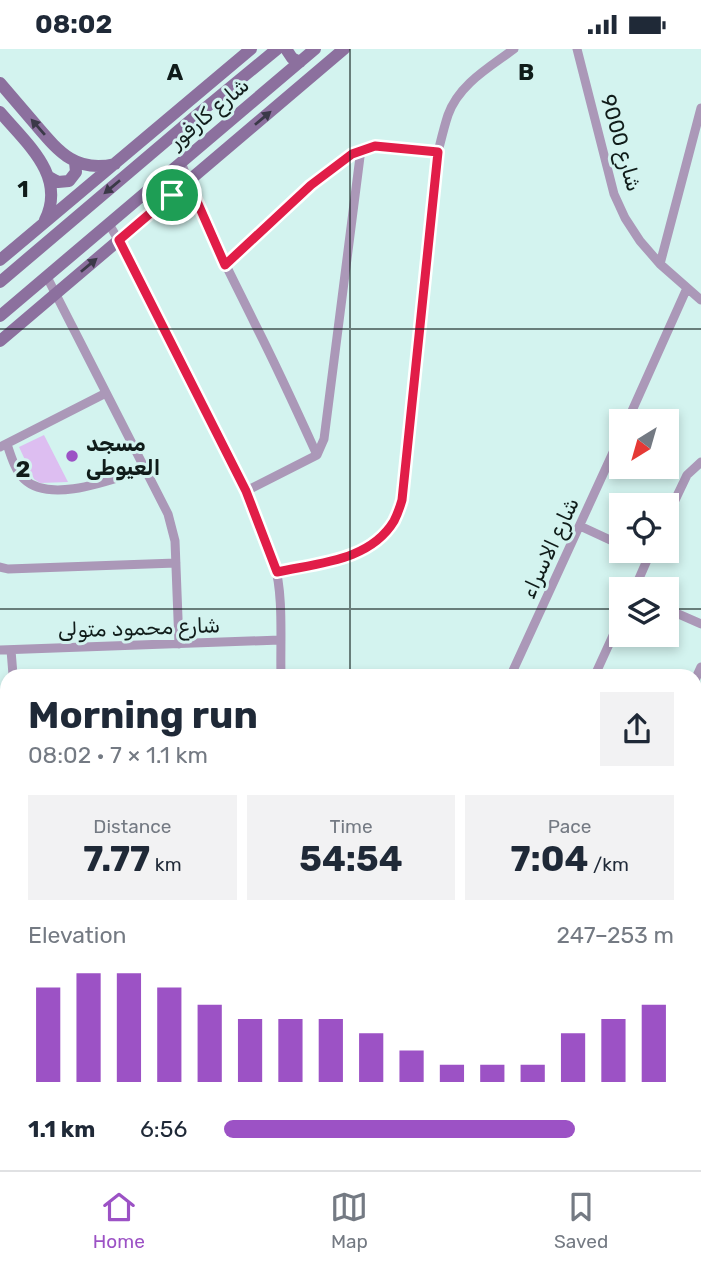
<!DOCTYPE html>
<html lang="en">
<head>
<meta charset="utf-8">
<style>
  body { margin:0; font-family:Rubik,"Noto Naskh Arabic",sans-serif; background:#f2f2f3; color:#1f2937; height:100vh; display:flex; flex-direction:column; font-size:26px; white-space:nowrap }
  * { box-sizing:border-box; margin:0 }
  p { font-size:23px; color:#747a83 }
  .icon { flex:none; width:38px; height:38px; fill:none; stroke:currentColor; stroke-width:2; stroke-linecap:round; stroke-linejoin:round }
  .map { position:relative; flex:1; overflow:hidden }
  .details { position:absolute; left:0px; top:620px; width:702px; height:502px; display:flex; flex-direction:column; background:#fff; border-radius:21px 21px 0 0; box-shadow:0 4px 10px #0003 }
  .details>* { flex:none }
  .needle { width:46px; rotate:217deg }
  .buttons { position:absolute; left:609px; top:360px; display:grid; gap:14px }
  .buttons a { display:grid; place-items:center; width:70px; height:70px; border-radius:0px; background:#fff; box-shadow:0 4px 10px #0003; font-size:35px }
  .pin { position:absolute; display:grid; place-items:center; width:60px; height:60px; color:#fff; margin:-30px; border:4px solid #fff; border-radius:50%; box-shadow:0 2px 7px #0007 }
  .round { display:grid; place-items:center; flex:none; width:74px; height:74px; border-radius:0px; background:#f2f2f3 }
  .summary { display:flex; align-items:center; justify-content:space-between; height:119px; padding:0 28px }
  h1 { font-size:38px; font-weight:700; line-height:52px }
  .stats { display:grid; grid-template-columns:repeat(3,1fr); gap:10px; height:119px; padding:7px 28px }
  .stats div { display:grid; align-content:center; border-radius:0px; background:#f2f2f3; text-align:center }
  .stats b { font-size:35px; font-weight:700 }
  .stats small { font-size:19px; font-weight:400 }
  .stats p { font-size:19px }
  .chart { height:196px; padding:14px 28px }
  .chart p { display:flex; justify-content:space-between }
  .chart svg { width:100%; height:126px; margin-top:7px; stroke:#9c52c5; stroke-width:6 }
  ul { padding:0 28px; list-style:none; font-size:23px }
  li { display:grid; grid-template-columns:112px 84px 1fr; align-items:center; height:52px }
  li i { height:18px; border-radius:9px; background:#9c52c5 }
  .status { display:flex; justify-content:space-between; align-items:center; height:49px; padding:0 35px; background:#fff; direction:ltr }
  .status svg { height:19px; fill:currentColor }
  .tab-bar { display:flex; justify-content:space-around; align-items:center; height:98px; border-top:2px solid #e0e1e3; background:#fff; font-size:19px; color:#747a83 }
  .tab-bar a { display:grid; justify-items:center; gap:4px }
  .tab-bar .current { color:#9c52c5 }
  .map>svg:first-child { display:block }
</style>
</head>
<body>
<div class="status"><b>08:02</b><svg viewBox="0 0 49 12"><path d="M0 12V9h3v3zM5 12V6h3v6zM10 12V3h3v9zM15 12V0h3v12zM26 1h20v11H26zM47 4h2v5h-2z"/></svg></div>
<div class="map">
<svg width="701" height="1121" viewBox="0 0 701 1121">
  <rect width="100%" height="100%" fill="#d3f3ef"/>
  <path fill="#ddbef1" d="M44,386L68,433L40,434L34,430L19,398Z"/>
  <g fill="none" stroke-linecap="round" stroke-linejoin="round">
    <path stroke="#ab98b8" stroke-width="9" d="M577,0L614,145L625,169L640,192L660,215L701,251
      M181,113C201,169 229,222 255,275C277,318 297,362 317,406
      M109,175L134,218L246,442L274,514C284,545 280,594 281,626
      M660,215L701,59
      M225,216L311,136L352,105L375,97L438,103
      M47,228L168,465L175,492L179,595
      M627,373L687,239
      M7,395C11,407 15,421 24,430C51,456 115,429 145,420
      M0,398L106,344
      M246,442L317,406L324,390L361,100
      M667,468L687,426L701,413
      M580,477L621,496
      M635,502L649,509
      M0,518L8,520L176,514
      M277,523C317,514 371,512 394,472C397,466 399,458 402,451L438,103C441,91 444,78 448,66C459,35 490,18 514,0
      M634,541L651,502
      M667,560L701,575
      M0,601L280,591
      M11,601L13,626
      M511,626L621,386
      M595,626L621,569
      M695,631L701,618
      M695,663L701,666
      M0,686L7,682
      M0,750H7
      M695,814L701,801
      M0,950L7,958
      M695,1003L701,1010
      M0,1067L7,1075
      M44,1115L50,1121
      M152,1115L158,1121
      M488,1115L501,1121
      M189,1121L195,1115
      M304,1121L311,1115
      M434,1121L438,1115"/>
    <path stroke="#8c709e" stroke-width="12" d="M286,0L292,9L300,13
      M0,34C12,48 24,62 36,76C59,103 76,124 115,115
      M0,63C26,94 67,127 45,171
      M49,128L58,133L69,132L76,123L75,113
      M0,211L251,0
      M0,233L192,70L277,0
      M0,267L315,0
      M0,292L344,0"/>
  </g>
  <defs><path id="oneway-solid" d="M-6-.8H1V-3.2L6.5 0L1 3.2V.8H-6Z" transform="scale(1.75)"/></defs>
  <g fill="#3b3948">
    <use href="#oneway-solid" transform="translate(263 69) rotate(-40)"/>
    <use href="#oneway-solid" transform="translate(38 78) rotate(-131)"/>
    <use href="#oneway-solid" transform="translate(112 138) rotate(140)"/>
    <use href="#oneway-solid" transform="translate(89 216) rotate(-40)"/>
  </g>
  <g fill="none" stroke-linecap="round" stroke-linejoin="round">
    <g stroke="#fff" stroke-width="14">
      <path id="route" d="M375,97L438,103L402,451C400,458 397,466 394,472C370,512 318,514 277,523L246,442L119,191L188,132L225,216L311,136L352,105Z"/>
    </g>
    <use href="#route" stroke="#e11d48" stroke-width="9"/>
  </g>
  <path fill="none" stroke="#101c1a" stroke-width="2" stroke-opacity="0.55" d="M350,0V626M0,280H701M0,560H621M667,560H701M0,841H7M695,841H701M350,1115V1121"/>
  <circle fill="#9c52c5" stroke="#d3f3ef" stroke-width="2.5" cx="72" cy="407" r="7"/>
  <g text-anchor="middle" stroke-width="6" stroke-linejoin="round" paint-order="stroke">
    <g font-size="21" fill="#101c1a" stroke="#d3f3ef">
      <text transform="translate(209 64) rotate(-40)" y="7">شارع كارفور</text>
      <text transform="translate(621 94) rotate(74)" y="7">شارع 9000</text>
      <text transform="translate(550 499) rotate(-65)" y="7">شارع الاسراء</text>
      <text transform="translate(139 579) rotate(-2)" y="7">شارع محمود متولى</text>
    </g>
    <g font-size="21" font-weight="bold" fill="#101c1a" stroke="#d3f3ef" text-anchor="start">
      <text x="86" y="402">مسجد<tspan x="86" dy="24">العيوطى</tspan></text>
    </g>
  </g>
  <g font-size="23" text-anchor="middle" font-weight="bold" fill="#101c1a" stroke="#d3f3ef" stroke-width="6" stroke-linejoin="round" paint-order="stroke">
    <text x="175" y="31">A</text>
    <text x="526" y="31">B</text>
    <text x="23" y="148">1</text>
    <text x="23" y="428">2</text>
  </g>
</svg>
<div class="buttons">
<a><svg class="needle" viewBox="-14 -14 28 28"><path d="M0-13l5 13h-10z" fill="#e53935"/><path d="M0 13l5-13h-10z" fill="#747a83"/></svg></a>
<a><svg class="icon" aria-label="locate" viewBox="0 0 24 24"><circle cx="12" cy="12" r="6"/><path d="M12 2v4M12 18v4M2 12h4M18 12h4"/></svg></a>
<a><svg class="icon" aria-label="layers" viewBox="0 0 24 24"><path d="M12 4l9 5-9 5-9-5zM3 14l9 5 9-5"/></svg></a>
</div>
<div class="pin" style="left:172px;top:146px;background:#1e9e55"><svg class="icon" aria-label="arrive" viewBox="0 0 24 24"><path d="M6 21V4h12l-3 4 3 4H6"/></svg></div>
<section class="details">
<div class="summary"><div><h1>Morning run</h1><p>08:02 · 7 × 1.1 km</p></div><a class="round"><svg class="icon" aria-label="share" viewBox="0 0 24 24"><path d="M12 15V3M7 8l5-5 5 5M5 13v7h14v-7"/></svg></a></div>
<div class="stats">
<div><p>Distance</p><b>7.77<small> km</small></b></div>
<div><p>Time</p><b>54:54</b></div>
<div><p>Pace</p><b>7:04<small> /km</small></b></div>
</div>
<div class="chart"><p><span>Elevation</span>247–253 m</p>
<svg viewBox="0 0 160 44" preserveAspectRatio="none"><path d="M5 44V11M15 44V6M25 44V6M35 44V11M45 44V17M55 44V22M65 44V22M75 44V22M85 44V27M95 44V33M105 44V38M115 44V38M125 44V38M135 44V27M145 44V22M155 44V17"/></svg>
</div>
<ul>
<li><b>1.1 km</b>6:56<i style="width:78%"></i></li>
</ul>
</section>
</div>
<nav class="tab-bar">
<a class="current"><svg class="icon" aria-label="home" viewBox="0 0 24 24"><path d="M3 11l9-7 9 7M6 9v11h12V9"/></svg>Home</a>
<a><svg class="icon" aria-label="map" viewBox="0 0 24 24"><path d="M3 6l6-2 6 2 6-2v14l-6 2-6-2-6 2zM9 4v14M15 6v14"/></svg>Map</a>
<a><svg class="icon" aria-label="saved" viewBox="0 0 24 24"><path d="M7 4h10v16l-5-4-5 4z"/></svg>Saved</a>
</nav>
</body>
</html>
